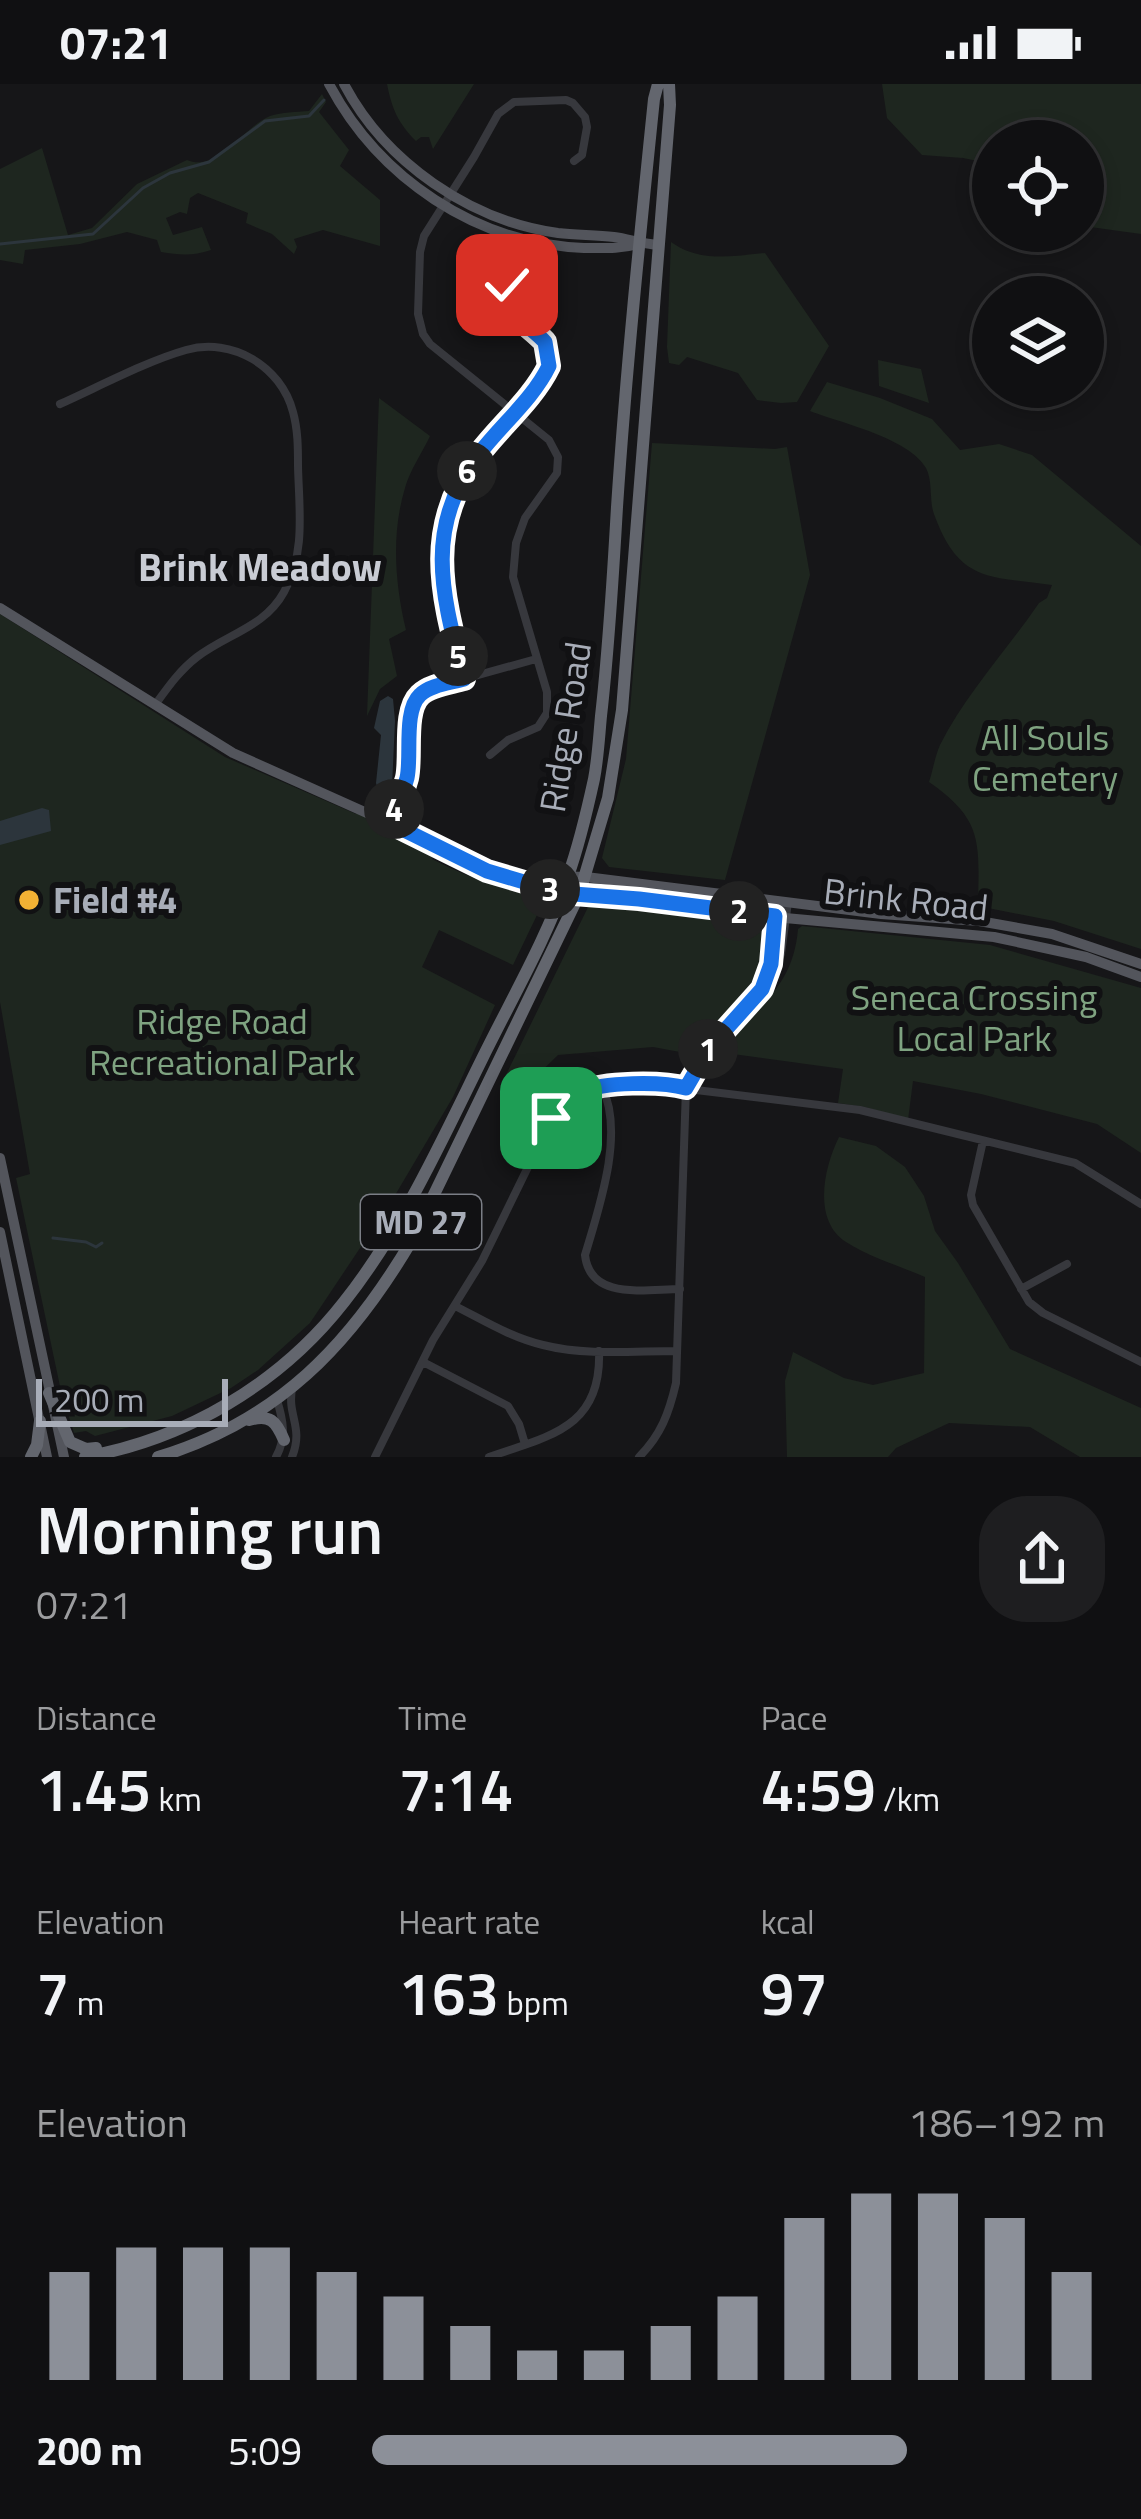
<!DOCTYPE html>
<html lang="en">
<head>
<meta charset="utf-8">
<style>
  body { margin:0; font-family:"Titillium Web",sans-serif; background:#1e1e20; color:#f1f3f6; height:100vh; display:flex; flex-direction:column; font-size:45px; white-space:nowrap }
  * { box-sizing:border-box; margin:0 }
  p { font-size:39px; color:#9c9d9f }
  .icon { flex:none; width:66px; height:66px; fill:none; stroke:currentColor; stroke-width:2; stroke-linecap:round; stroke-linejoin:round }
  .map { position:relative; height:1373px; overflow:hidden }
  .panel { display:flex; flex-direction:column; background:#101012; flex:1 }
  .panel>* { flex:none }
  .controls { position:absolute; left:972px; top:36px; display:grid; gap:24px }
  .controls a { display:grid; place-items:center; width:132px; height:132px; border-radius:50%; background:#101012; box-shadow:0 6px 18px #0003,0 0 0 3px #303032; font-size:60px }
  .scale { position:absolute; left:36px; bottom:30px; width:192px; box-sizing:border-box; padding-left:12px; border:6px solid #a8adb8; border-top:0; font-size:33px; line-height:42px; white-space:nowrap; color:#a8adb8; -webkit-text-stroke:9px #111113; paint-order:stroke }
  .pin { position:absolute; display:grid; place-items:center; width:102px; height:102px; color:#fff; margin:-51px; border-radius:24px; box-shadow:0 6px 18px #0006 }
  .km { position:absolute; width:60px; height:60px; margin:-30px; border-radius:50%; background:#222; color:#fff; font-size:33px; line-height:60px; text-align:center }
  .round { display:grid; place-items:center; flex:none; width:126px; height:126px; border-radius:48px; background:#1e1e20 }
  .headline { display:flex; align-items:center; justify-content:space-between; height:204px; padding:0 36px }
  h1 { font-size:66px; font-weight:600; line-height:90px }
  .metrics { display:grid; grid-template-columns:repeat(3,1fr); gap:18px; height:204px; padding:12px 36px }
  .metrics div { display:grid; align-content:center }
  .metrics b { font-size:60px; font-weight:600 }
  .metrics small { font-size:33px; font-weight:400 }
  .metrics p { font-size:33px }
  .chart { height:336px; padding:24px 36px }
  .chart p { display:flex; justify-content:space-between }
  .chart svg { width:100%; height:216px; margin-top:12px; stroke:#8c9099; stroke-width:6 }
  ul { padding:0 36px; list-style:none; font-size:39px }
  li { display:grid; grid-template-columns:192px 144px 1fr; align-items:center; height:90px }
  li i { height:30px; border-radius:15px; background:#8c9099 }
  .status { display:flex; justify-content:space-between; align-items:center; height:84px; padding:0 60px; background:#101012; direction:ltr }
  .status svg { height:33px; fill:currentColor }
  .map>svg:first-child { display:block }
</style>
</head>
<body>
<div class="status"><b>07:21</b><svg viewBox="0 0 49 12"><path d="M0 12V9h3v3zM5 12V6h3v6zM10 12V3h3v9zM15 12V0h3v12zM26 1h20v11H26zM47 4h2v5h-2z"/></svg></div>
<div class="map">
<svg width="1141" height="1373" viewBox="0 0 1141 1373">
  <rect width="100%" height="100%" fill="#161618"/>
  <path fill="#1e261f" d="M387,0H474L433,65L429,53H421L416,57C398,39 392,25 387,0Z
    M882,0H1141V150L1083,142V57H993V80L963,74L922,71L887,34Z
    M322,10L326,18L319,28L349,66L340,82L380,116V162L323,146L294,155L297,163L294,170L272,150L246,139L248,129L198,109L190,114L187,130L180,128L166,134L173,151L202,143L211,166C193,172 180,171 161,168L157,156L127,148L80,160L25,166L23,180L0,176V85L42,64L68,151L92,144L137,100L187,76C218,89 243,43 270,32C282,28 296,28 309,27Z
    M671,158C700,179 733,172 765,169L829,262L797,318L781,319L757,316L738,289L687,273L679,281L669,279L667,263Z
    M878,276L921,285L929,319L879,302Z
    M827,298L880,314L932,335L960,366L999,360L1032,371L1141,462V865L1054,837L978,822C979,759 984,736 929,698C933,686 935,672 940,661C965,611 1007,566 1039,519L1047,514L1052,501C989,492 959,499 934,430C929,417 933,397 926,384C909,354 841,339 810,327Z
    M379,314L430,352C422,369 410,386 405,404C391,450 395,500 406,546L389,555L397,592L380,605L367,632Z
    M652,359L775,365L787,363L810,491L725,796L609,783L602,774L626,675Z
    M0,530L225,673L356,730L358,725L435,766L432,775C463,791 493,803 528,808L537,831L513,881L439,846L422,883L495,921L453,1013L394,1113L310,1239L258,1286L231,1304L172,1332L95,1352L86,1347L74,1349L61,1307L16,1094L30,1090L0,918Z
    M591,817L678,825L767,838C765,854 765,872 759,886C749,913 709,944 691,970L653,963L558,971L524,1004L505,993Z
    M802,842L990,861L1141,904V1069L1097,1040L981,1010L913,997L908,1036L865,1023L838,1019L843,985L718,968C754,925 793,906 798,845Z
    M839,1053L876,1062L905,1083L924,1112L935,1147L958,1179L1010,1265L1141,1324V1373H1080L1030,1343L949,1339L896,1364L888,1373H787L785,1297L793,1268L844,1294L873,1301L924,1289L925,1193C900,1182 869,1173 846,1158C812,1136 824,1083 839,1053Z"/>
  <path fill="#2c353c" d="M388,612L393,615L395,637L392,703L387,712L379,708L376,699L381,651L374,644L380,617Z
    M42,724L49,726L51,747L0,761V737Z"/>
  <g fill="none" stroke-linecap="round" stroke-linejoin="round">
    <path stroke="#2c353c" stroke-width="3" d="M0,160L93,150L143,104L170,89L209,78L265,37L309,32L324,16
      M53,1154L86,1158L96,1163L102,1159"/>
    <path stroke="#37383d" stroke-width="8" d="M60,320C98,303 147,277 186,266C232,253 281,282 293,328C298,346 298,364 298,382C299,425 306,469 284,508C265,543 227,550 197,573C180,586 168,603 155,621
      M464,594C456,564 445,534 442,503C432,409 492,356 545,289C559,252 519,244 505,215L498,216L493,211V205L497,200L504,199L509,204L510,210L505,215
      M490,671L508,656L538,643L547,629V608L513,493L516,459L525,434L557,389L558,373L549,356L430,260L423,250L418,230L420,168L424,152L474,73L498,30L514,18L566,16L573,19L585,33L587,43L582,71L574,77
      M387,738C395,723 403,710 407,694C414,665 399,624 428,605L536,575
      M766,892L771,880L776,816
      M602,1003C625,1049 599,1124 585,1171C590,1217 646,1205 680,1205
      M983,1057L971,1111L973,1121L1029,1218L1043,1229L1141,1278
      M1021,1205L1067,1180
      M455,1222C483,1236 512,1254 543,1261C586,1272 633,1267 677,1267
      M423,1278L508,1322L519,1340L525,1360
      M292,1305C287,1332 304,1343 292,1373
      M276,1373C287,1353 283,1336 277,1316
      M375,1373L433,1256L482,1177L552,1034L568,1014L585,1006L659,998L696,1006L860,1026L1075,1079L1141,1120
      M489,1373C549,1352 602,1344 599,1267
      M639,1373C661,1351 669,1329 676,1299L686,1004L709,963L773,889L781,870L788,818"/>
    <path stroke="#53555c" stroke-width="10" d="M329,0C379,94 476,160 584,164C603,164 620,165 639,160
      M344,0C385,78 470,137 558,149C576,151 595,151 614,153C629,155 643,160 659,161
      M0,524L233,669L387,738L413,746L485,781L522,791L586,793L881,830L979,837L1052,850L1141,880
      M504,793L561,809L715,823L785,834L994,853L1086,873L1141,893
      M0,1074L64,1373
      M0,1148L47,1373"/>
    <path stroke="#63666e" stroke-width="12" d="M49,1309L70,1358L86,1365L96,1364
      M249,1336C270,1330 276,1337 284,1356
      M31,1373L37,1361L40,1337
      M85,1373C186,1355 280,1300 344,1218C402,1145 442,1056 483,973C512,914 547,854 568,792C579,761 587,727 594,695C598,674 599,653 601,632C609,562 613,493 617,423C626,287 640,151 654,15L658,0
      M158,1373C278,1337 350,1261 412,1156L579,811L608,714L622,626L670,21L669,0"/>
  </g>
  <g fill="none" stroke-linecap="round" stroke-linejoin="round">
    <g stroke="#fff" stroke-width="24">
      <path id="route" d="M507,201L510,207L505,215C514,235 531,243 545,258L549,282C533,315 501,341 479,370C422,445 443,513 464,595C450,599 430,601 420,611C403,627 412,672 407,694C403,710 395,723 388,738L487,787L561,809L639,815L775,832L771,880L762,905L710,963L686,1004C661,997 604,998 580,1008C567,1013 559,1022 551,1034"/>
    </g>
    <use href="#route" stroke="#1a73e8" stroke-width="15"/>
  </g>
  <circle fill="#f2b134" stroke="#111113" stroke-width="4.5" cx="29" cy="816" r="12"/>
  <g text-anchor="middle" stroke-width="12" stroke-linejoin="round" paint-order="stroke">
    <rect fill="#111113" stroke="#7b7e86" stroke-width="3" x="361" y="1111" width="120" height="54" rx="9"/>
    <g font-size="33" font-weight="bold" fill="#a8adb8">
      <text x="421" y="1150">MD 27</text>
    </g>
    <g font-size="36" fill="#a8adb8" stroke="#111113">
      <text transform="translate(565 643) rotate(-81)" y="13">Ridge Road</text>
      <text transform="translate(906 815) rotate(6)" y="13">Brink Road</text>
    </g>
    <g font-size="36" fill="#7fa381" stroke="#111113">
      <text x="1045" y="666">All Souls<tspan x="1045" dy="41">Cemetery</tspan></text>
      <text x="974" y="926">Seneca Crossing<tspan x="974" dy="41">Local Park</tspan></text>
      <text x="222" y="950">Ridge Road<tspan x="222" dy="41">Recreational Park</tspan></text>
    </g>
    <g font-size="36" font-weight="bold" fill="#a8adb8" stroke="#111113" text-anchor="start">
      <text x="53" y="829">Field #4</text>
    </g>
    <g font-size="39" font-weight="bold" fill="#c9ccd4" stroke="#111113">
      <text x="260" y="497">Brink Meadow</text>
    </g>
  </g>
</svg>
<div class="controls">
<a><svg class="icon" aria-label="locate" viewBox="0 0 24 24"><circle cx="12" cy="12" r="6"/><path d="M12 2v4M12 18v4M2 12h4M18 12h4"/></svg></a>
<a><svg class="icon" aria-label="layers" viewBox="0 0 24 24"><path d="M12 4l9 5-9 5-9-5zM3 14l9 5 9-5"/></svg></a>
</div>
<div class="scale">200 m</div>
<div class="pin" style="left:551px;top:1034px;background:#1e9e55"><svg class="icon" aria-label="arrive" viewBox="0 0 24 24"><path d="M6 21V4h12l-3 4 3 4H6"/></svg></div>
<div class="pin" style="left:507px;top:201px;background:#d93025"><svg class="icon" aria-label="check" viewBox="0 0 24 24"><path d="M5 12l5 5 9-10"/></svg></div>
<b class="km" style="left:708px;top:965px">1</b>
<b class="km" style="left:739px;top:827px">2</b>
<b class="km" style="left:550px;top:805px">3</b>
<b class="km" style="left:394px;top:725px">4</b>
<b class="km" style="left:458px;top:572px">5</b>
<b class="km" style="left:467px;top:387px">6</b>
</div>
<section class="panel">
<div class="headline"><div><h1>Morning run</h1><p>07:21</p></div><a class="round"><svg class="icon" aria-label="share" viewBox="0 0 24 24"><path d="M12 15V3M7 8l5-5 5 5M5 13v7h14v-7"/></svg></a></div>
<div class="metrics">
<div><p>Distance</p><b>1.45<small> km</small></b></div>
<div><p>Time</p><b>7:14</b></div>
<div><p>Pace</p><b>4:59<small> /km</small></b></div>
</div>
<div class="metrics">
<div><p>Elevation</p><b>7<small> m</small></b></div>
<div><p>Heart rate</p><b>163<small> bpm</small></b></div>
<div><p>kcal</p><b>97</b></div>
</div>
<div class="chart"><p><span>Elevation</span>186–192 m</p>
<svg viewBox="0 0 160 44" preserveAspectRatio="none"><path d="M5 44V22M15 44V17M25 44V17M35 44V17M45 44V22M55 44V27M65 44V33M75 44V38M85 44V38M95 44V33M105 44V27M115 44V11M125 44V6M135 44V6M145 44V11M155 44V22"/></svg>
</div>
<ul>
<li><b>200 m</b>5:09<i style="width:73%"></i></li>
</ul>
</section>
</body>
</html>
